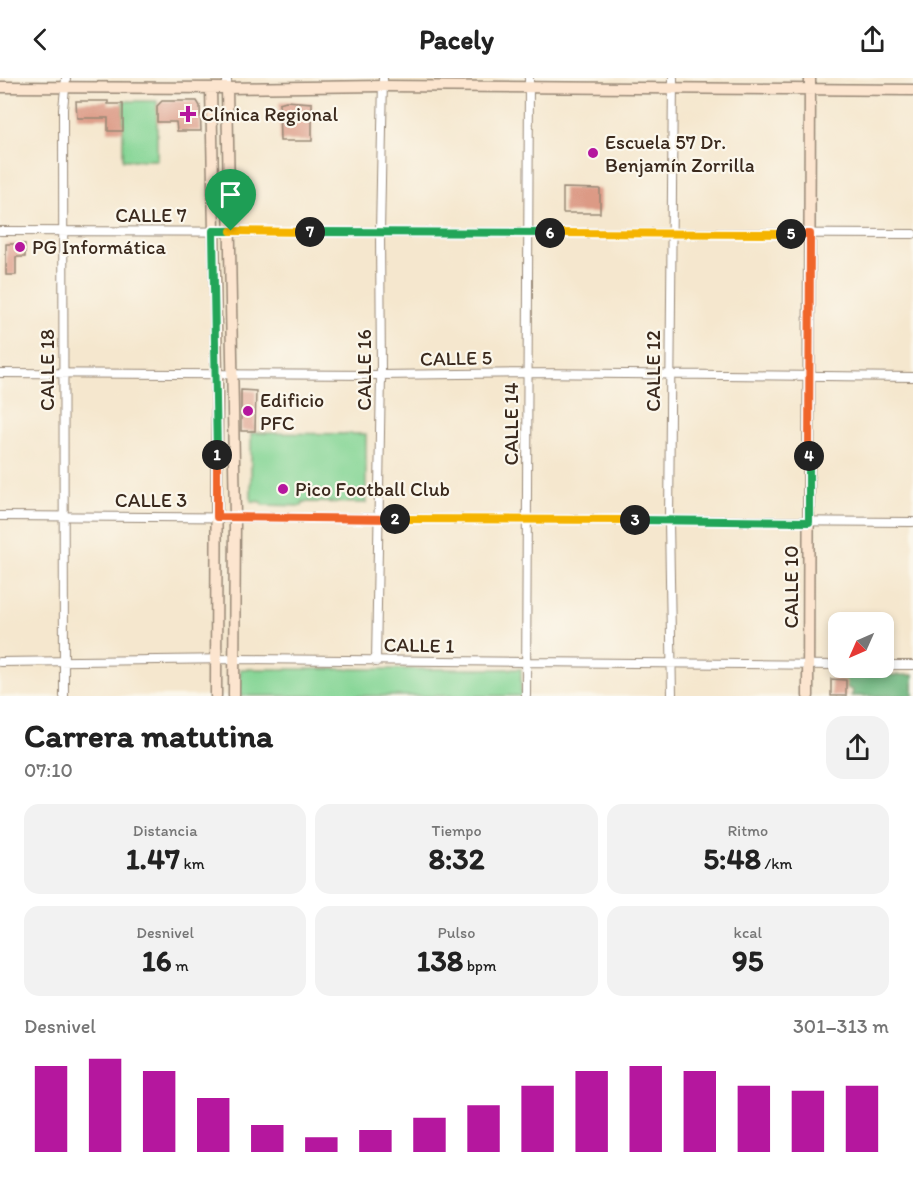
<!DOCTYPE html>
<html lang="es">
<head>
<meta charset="utf-8">
<style>
  body { margin:0; font-family:Itim,sans-serif; background:#f2f2f2; color:#222; height:100vh; display:flex; flex-direction:column; font-size:22px; white-space:nowrap }
  * { box-sizing:border-box; margin:0 }
  p { font-size:20px; color:#767676 }
  .icon { flex:none; width:33px; height:33px; fill:none; stroke:currentColor; stroke-width:2; stroke-linecap:round; stroke-linejoin:round }
  .map { position:relative; height:618px; overflow:hidden }
  .side { display:flex; flex-direction:column; background:#fff; flex:1 }
  .side>* { flex:none }
  .needle { width:39px; rotate:225deg }
  .fabs { position:absolute; left:828px; top:534px; display:grid; gap:12px }
  .fabs a { display:grid; place-items:center; width:66px; height:66px; border-radius:12px; background:#fff; box-shadow:0 3px 9px #0003; font-size:30px }
  .pin { position:absolute; display:grid; place-items:center; width:51px; height:51px; color:#fff; margin:-62px -26px; border-radius:50% 50% 50% 0; rotate:-45deg; box-shadow:0 0 6px #0007 }
  .pin .icon { rotate:45deg }
  .km { position:absolute; width:30px; height:30px; margin:-15px; border-radius:50%; background:#222; color:#fff; font-size:16px; line-height:30px; text-align:center }
  .round { display:grid; place-items:center; flex:none; width:63px; height:63px; border-radius:18px; background:#f2f2f2 }
  .overview { display:flex; align-items:center; justify-content:space-between; height:102px; padding:0 24px }
  h1 { font-size:33px; font-weight:700; line-height:45px }
  .figures { display:grid; grid-template-columns:repeat(3,1fr); gap:9px; height:102px; padding:6px 24px }
  .figures div { display:grid; align-content:center; border-radius:15px; background:#f2f2f2; text-align:center }
  .figures b { font-size:30px; font-weight:700 }
  .figures small { font-size:16px; font-weight:400 }
  .figures p { font-size:16px }
  .chart { height:168px; padding:12px 24px }
  .chart p { display:flex; justify-content:space-between }
  .chart svg { width:100%; height:108px; margin-top:6px; stroke:#b5179e; stroke-width:6 }
  header { display:flex; justify-content:space-between; align-items:center; height:78px; padding:0 24px; background:#fff; font-size:27px; font-weight:700 }
  .map>svg:first-child { display:block }
</style>
</head>
<body>
<header><svg class="icon" aria-label="back" viewBox="0 0 24 24"><path d="M15 5l-7 7 7 7"/></svg>Pacely<svg class="icon" aria-label="share" viewBox="0 0 24 24"><path d="M12 15V3M7 8l5-5 5 5M5 13v7h14v-7"/></svg></header>
<div class="map">
<svg width="913" height="618" viewBox="0 0 913 618">
  <rect width="100%" height="100%" fill="#fbf7ec"/>
  <filter id="ink" filterUnits="userSpaceOnUse"><feTurbulence type="fractalNoise" baseFrequency=".0167" numOctaves="2"/><feDisplacementMap in="SourceGraphic" scale="12" xChannelSelector="R" yChannelSelector="G"/><feConvolveMatrix kernelMatrix="1 2 1 2 8 2 1 2 1" color-interpolation-filters="sRGB"/></filter>
  <filter id="wash" filterUnits="userSpaceOnUse"><feTurbulence type="fractalNoise" baseFrequency=".008" numOctaves="4" result="noise"/><feDisplacementMap in="SourceGraphic" scale="24" xChannelSelector="R" yChannelSelector="G"/><feGaussianBlur stdDeviation="1.35" result="paint"/><feColorMatrix in="noise" values="0 0 0 0 0 0 0 0 0 0 0 0 0 0 0 0 0 1.4 0 .05"/><feComposite in="paint" operator="in"/></filter>
  <g filter="url(#wash)">
    <rect width="100%" height="100%" fill="#f5e7ce"/>
    <path fill="#85d595" stroke="#60805a" stroke-width="1.5" d="M123,23H157V82H123Z
      M251,355L366,356V425L303,424L302,428L262,427V424L251,423Z
      M240,591H521V618H240Z"/>
    <path fill="#6cb67e" stroke="#54704e" stroke-width="1.5" d="M841,597H913V618H851L853,613L841,606L838,601Z"/>
    <g id="blocks">
      <path fill="#dc9a85" d="M76,23H108V26H123V53H108V40H77Z
        M162,23H197L200,28L201,53H177L176,44H157V28Z
        M286,23L312,25V63H280L279,25Z
        M563,110L600,111V135H563Z
        M6,166H25V179H16V197H6Z
        M241,312L256,313L255,353H241Z
        M831,601L846,602V618H831Z"/>
    </g>
  </g>
  <g filter="url(#ink)">
    <use href="#blocks" fill-opacity="0" stroke="#988876" stroke-width="1.5"/>
    <g fill="none" stroke-linecap="round" stroke-linejoin="round">
      <g stroke="#988876" stroke-width="10">
        <path id="street" d="M227,0V10
          M0,153L913,156
          M0,295L381,297L528,295L913,299
          M0,438L913,444
          M0,584L235,581L838,587
          M376,584L381,297L380,154L383,0
          M884,587H913
          M64,618L63,31L66,0
          M526,618L529,0
          M672,618L669,443L673,0"/>
      </g>
      <g stroke="#988876" stroke-width="13">
        <path id="secondary" d="M0,9L227,10L383,8L913,12
          M211,10L217,297L216,618
          M227,10L235,439L234,618
          M808,618L810,0"/>
      </g>
      <use href="#street" stroke="#fff" stroke-width="8"/>
      <use href="#secondary" stroke="#fce5cf" stroke-width="10"/>
    </g>
  </g>
  <g fill="none" stroke-linecap="round" stroke-linejoin="round" filter="url(#ink)">
    <g stroke="#fff" stroke-width="12">
      <path id="split-1" d="M217,377L213,153H231"/>
    </g>
    <g stroke="#fff" stroke-width="12">
      <path id="split-2" d="M217,377V439L395,441"/>
    </g>
    <g stroke="#fff" stroke-width="12">
      <path id="split-3" d="M395,441L635,442"/>
    </g>
    <g stroke="#fff" stroke-width="12">
      <path id="split-4" d="M635,442L809,444V378"/>
    </g>
    <g stroke="#fff" stroke-width="12">
      <path id="split-5" d="M791,156H810L809,378"/>
    </g>
    <g stroke="#fff" stroke-width="12">
      <path id="split-6" d="M550,155L791,156"/>
    </g>
    <g stroke="#fff" stroke-width="12">
      <path id="split-7" d="M310,154L550,155"/>
    </g>
    <g stroke="#fff" stroke-width="12">
      <path id="split-8" d="M231,153L310,154"/>
    </g>
    <use href="#split-1" stroke="#22a559" stroke-width="8"/>
    <use href="#split-2" stroke="#f0652b" stroke-width="8"/>
    <use href="#split-3" stroke="#f5b400" stroke-width="8"/>
    <use href="#split-4" stroke="#22a559" stroke-width="8"/>
    <use href="#split-5" stroke="#f0652b" stroke-width="8"/>
    <use href="#split-6" stroke="#f5b400" stroke-width="8"/>
    <use href="#split-7" stroke="#22a559" stroke-width="8"/>
    <use href="#split-8" stroke="#f5b400" stroke-width="8"/>
  </g>
  <g fill="#b5179e" stroke="#fbf7ec" stroke-width="2">
    <path d="M185 27h6v6h6v6h-6v6h-6v-6h-6v-6h6z"/>
    <circle cx="593" cy="75" r="6"/>
    <circle cx="20" cy="169" r="6"/>
    <circle cx="248" cy="333" r="6"/>
    <circle cx="283" cy="411" r="6"/>
  </g>
  <g text-anchor="middle" stroke-width="4.5" stroke-linejoin="round" paint-order="stroke">
    <g font-size="20" fill="#3b2a1e" stroke="#fbf7ec" text-anchor="start">
      <text x="201" y="43">Clínica Regional</text>
      <text x="605" y="71">Escuela 57 Dr.<tspan x="605" dy="23">Benjamín Zorrilla</tspan></text>
      <text x="32" y="176">PG Informática</text>
      <text x="260" y="329">Edificio<tspan x="260" dy="23">PFC</tspan></text>
      <text x="295" y="418">Pico Football Club</text>
    </g>
    <g font-size="20" fill="#3b2a1e" stroke="#fbf7ec">
      <text x="151" y="144">CALLE 7</text>
      <text transform="translate(456 280) rotate(-1)" y="7">CALLE 5</text>
      <text transform="translate(47 292) rotate(-90)" y="7">CALLE 18</text>
      <text transform="translate(364 292) rotate(-90)" y="7">CALLE 16</text>
      <text transform="translate(653 293) rotate(-90)" y="7">CALLE 12</text>
      <text transform="translate(511 346) rotate(-90)" y="7">CALLE 14</text>
      <text x="151" y="429">CALLE 3</text>
      <text transform="translate(791 509) rotate(-90)" y="7">CALLE 10</text>
      <text transform="translate(419 567) rotate(1)" y="7">CALLE 1</text>
    </g>
  </g>
</svg>
<div class="fabs">
<a><svg class="needle" viewBox="-14 -14 28 28"><path d="M0-13l5 13h-10z" fill="#e53935"/><path d="M0 13l5-13h-10z" fill="#767676"/></svg></a>
</div>
<div class="pin" style="left:231px;top:153px;background:#1e9e55"><svg class="icon" aria-label="arrive" viewBox="0 0 24 24"><path d="M6 21V4h12l-3 4 3 4H6"/></svg></div>
<b class="km" style="left:217px;top:377px">1</b>
<b class="km" style="left:395px;top:441px">2</b>
<b class="km" style="left:635px;top:442px">3</b>
<b class="km" style="left:809px;top:378px">4</b>
<b class="km" style="left:791px;top:156px">5</b>
<b class="km" style="left:550px;top:155px">6</b>
<b class="km" style="left:310px;top:154px">7</b>
</div>
<section class="side">
<div class="overview"><div><h1>Carrera matutina</h1><p>07:10</p></div><a class="round"><svg class="icon" aria-label="share" viewBox="0 0 24 24"><path d="M12 15V3M7 8l5-5 5 5M5 13v7h14v-7"/></svg></a></div>
<div class="figures">
<div><p>Distancia</p><b>1.47<small> km</small></b></div>
<div><p>Tiempo</p><b>8:32</b></div>
<div><p>Ritmo</p><b>5:48<small> /km</small></b></div>
</div>
<div class="figures">
<div><p>Desnivel</p><b>16<small> m</small></b></div>
<div><p>Pulso</p><b>138<small> bpm</small></b></div>
<div><p>kcal</p><b>95</b></div>
</div>
<div class="chart"><p><span>Desnivel</span>301–313 m</p>
<svg viewBox="0 0 160 44" preserveAspectRatio="none"><path d="M5 44V9M15 44V6M25 44V11M35 44V22M45 44V33M55 44V38M65 44V35M75 44V30M85 44V25M95 44V17M105 44V11M115 44V9M125 44V11M135 44V17M145 44V19M155 44V17"/></svg>
</div>
</section>
</body>
</html>
